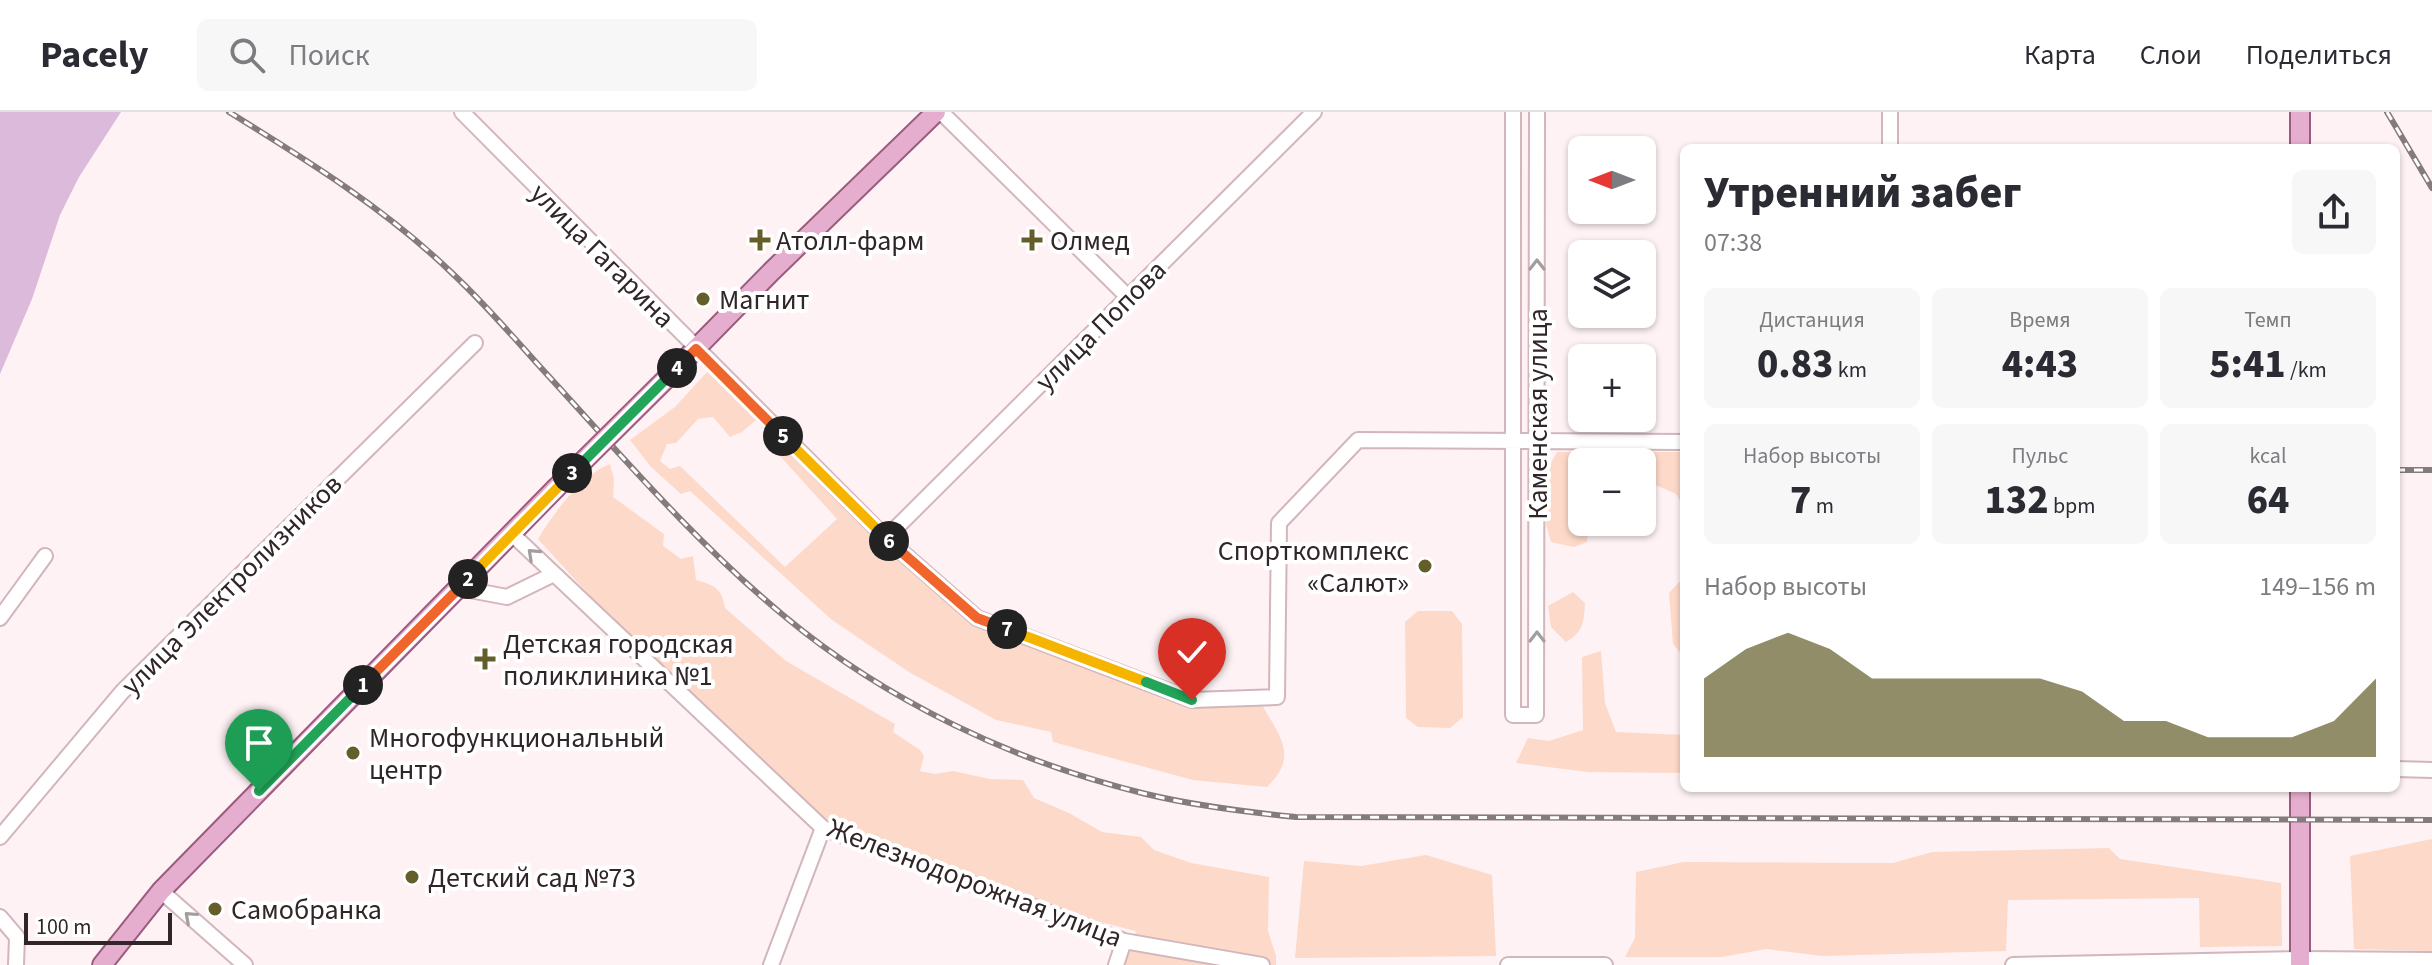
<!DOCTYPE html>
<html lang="ru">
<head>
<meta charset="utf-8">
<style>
  body { margin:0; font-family:"Source Sans 3",sans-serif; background:#f7f7f7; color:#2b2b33; height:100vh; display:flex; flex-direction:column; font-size:30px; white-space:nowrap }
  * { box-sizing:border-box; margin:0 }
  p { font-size:26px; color:#7c7c81 }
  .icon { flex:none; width:44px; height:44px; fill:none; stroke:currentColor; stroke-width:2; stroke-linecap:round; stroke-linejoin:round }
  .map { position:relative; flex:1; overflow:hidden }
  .side { position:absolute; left:1680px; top:32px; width:720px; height:648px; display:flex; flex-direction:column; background:#fff; border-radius:12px; box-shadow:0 2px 6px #0004 }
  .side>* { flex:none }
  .needle { width:52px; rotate:270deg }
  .fabs { position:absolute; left:1568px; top:24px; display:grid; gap:16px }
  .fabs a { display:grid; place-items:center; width:88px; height:88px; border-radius:12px; background:#fff; box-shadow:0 2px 6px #0004; font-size:40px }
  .scale { position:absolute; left:24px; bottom:20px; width:148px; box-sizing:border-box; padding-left:8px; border:4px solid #302527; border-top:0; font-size:22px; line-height:28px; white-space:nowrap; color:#302527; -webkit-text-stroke:6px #fff; paint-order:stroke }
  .pin { position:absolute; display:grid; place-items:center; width:68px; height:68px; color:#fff; margin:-82px -34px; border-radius:50% 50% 50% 0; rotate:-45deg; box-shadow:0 0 8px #0007 }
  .pin .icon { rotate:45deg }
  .km { position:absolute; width:40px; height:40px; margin:-20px; border-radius:50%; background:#222; color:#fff; font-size:22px; line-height:40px; text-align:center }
  .round { display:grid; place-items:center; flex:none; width:84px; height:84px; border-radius:12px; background:#f7f7f7 }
  .headline { display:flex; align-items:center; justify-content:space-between; height:136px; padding:0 24px }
  h1 { font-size:44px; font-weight:800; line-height:60px }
  .stats { display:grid; grid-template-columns:repeat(3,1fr); gap:12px; height:136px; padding:8px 24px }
  .stats div { display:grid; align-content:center; border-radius:12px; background:#f7f7f7; text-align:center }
  .stats b { font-size:40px; font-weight:800 }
  .stats small { font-size:22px; font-weight:400 }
  .stats p { font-size:22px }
  .chart { height:224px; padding:16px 24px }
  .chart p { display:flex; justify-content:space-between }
  .chart svg { width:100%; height:144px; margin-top:8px; fill:#635e2a; opacity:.7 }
  header { display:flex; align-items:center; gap:48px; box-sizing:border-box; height:112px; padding:0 40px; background:#fff; border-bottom:2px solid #e1e1e2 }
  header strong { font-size:38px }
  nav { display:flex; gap:44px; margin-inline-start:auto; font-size:28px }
  .search { width:560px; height:72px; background:#f7f7f7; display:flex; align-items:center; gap:20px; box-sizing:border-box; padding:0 28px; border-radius:12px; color:#7c7c81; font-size:30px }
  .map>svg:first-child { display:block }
</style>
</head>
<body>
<header>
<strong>Pacely</strong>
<div class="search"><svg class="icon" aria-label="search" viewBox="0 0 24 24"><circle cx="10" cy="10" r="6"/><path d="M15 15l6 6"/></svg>Поиск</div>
<nav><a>Карта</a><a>Слои</a><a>Поделиться</a></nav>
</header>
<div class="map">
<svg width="2432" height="853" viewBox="0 0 2432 853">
  <rect width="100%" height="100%" fill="#fef2f4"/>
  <path fill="#fdd9ca" d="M707,260L718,265L757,307L742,320L730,325L713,305L698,307L676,331L667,332L660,349L670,357L680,354L785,455L837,407L770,333L777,325C812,361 848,398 885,434C915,462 944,490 979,512L1165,588L1262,593C1280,625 1299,644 1267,675L1193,668L1053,630L1051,620L996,608L909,560L832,508L690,379L681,382L651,355L630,328L675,295Z
    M1557,340H1684V395L1676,382L1642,367V350H1582V410H1589L1587,430L1574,435L1551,430L1546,412L1548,357Z
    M610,352L614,367L613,385L664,422L663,434L681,447L693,444L696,468C714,473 722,476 725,496L786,549L895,612L893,620L920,638L924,644L920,659L935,662L953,659L990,667L1023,668L1034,686L1069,701L1102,720L1141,725L1154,738L1191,751L1269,765L1268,819L1276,844V853H1124L1136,819L1084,806L826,710L611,507L538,427C553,402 582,362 610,352Z
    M1684,465V551V545L1673,532L1669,481Z
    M1573,480L1585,491C1584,511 1583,520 1566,530L1551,515L1548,494Z
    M1418,499H1452L1462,512L1463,605L1450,616L1418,615L1406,606L1405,510Z
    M1601,539L1605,591L1616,620L1684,623V661L1588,660L1516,651L1528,626L1549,629L1583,618L1582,545Z
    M2432,727V839L2354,837L2350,744Z
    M2109,736L2120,747L2281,771L2282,834L2200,835L2199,786L2008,788L2006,839L1822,844L1766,837L1722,845H1625L1635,826L1636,760L1684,750L1893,751L1932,740Z
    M1426,743L1492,763L1496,844L1295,846L1304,749L1361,754Z"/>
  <path fill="#dbbadc" d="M0,0H121L79,65L60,103L32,187L0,262Z"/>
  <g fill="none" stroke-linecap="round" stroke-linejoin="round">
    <g stroke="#d2b6bb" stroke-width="18">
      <path id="minor" d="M462,0L886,426L977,506L1192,588L1277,585L1279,411L1358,328L1684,330
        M941,0L1128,185
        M1513,0V603H1536L1537,0
        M1890,36V0
        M512,422L823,716L1124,829L1262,853
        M886,426L1314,0
        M459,476L507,485L554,462
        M0,506L45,444
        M2396,657L2432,658
        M0,725L122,580L475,231
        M161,779L245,853
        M0,805L17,825L16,853
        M771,853L823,716
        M1116,853L1124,829
        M1508,853H1605
        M2013,853L2300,847L2432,848"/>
    </g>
    <g stroke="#9b5b7e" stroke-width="22">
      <path id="major" d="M2300,0V36
        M670,263L772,159L936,0
        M2300,676V853
        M102,853L161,779L555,377"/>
    </g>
    <use href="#minor" stroke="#fff" stroke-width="14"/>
    <use href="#major" stroke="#e5aece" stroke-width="18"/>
    <g stroke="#857a7c" stroke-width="6">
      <path id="rail" d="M229,0C308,49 386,97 453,162C485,192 514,226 543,258C620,342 695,430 783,503C887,590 1015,650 1146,682C1196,694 1246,700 1296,705L2432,708
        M2387,0L2432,76
        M2396,358H2432"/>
    </g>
    <use href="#rail" stroke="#fff" stroke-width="3" stroke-dasharray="9" stroke-linecap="butt"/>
    <g stroke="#9b5b7e" stroke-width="22" stroke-linecap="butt">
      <path id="major-bridge" d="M555,377L670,263"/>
    </g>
    <use href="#major-bridge" stroke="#e5aece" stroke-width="18"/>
  </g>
  <defs><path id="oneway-chevron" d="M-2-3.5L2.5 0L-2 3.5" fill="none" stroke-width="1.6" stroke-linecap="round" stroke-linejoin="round" transform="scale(2)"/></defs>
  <g stroke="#a29d9e">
    <use href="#oneway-chevron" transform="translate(1537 153) rotate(-90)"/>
    <use href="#oneway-chevron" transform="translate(533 442) rotate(-137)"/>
    <use href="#oneway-chevron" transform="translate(1537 525) rotate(-90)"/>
    <use href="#oneway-chevron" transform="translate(190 805) rotate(-138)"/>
  </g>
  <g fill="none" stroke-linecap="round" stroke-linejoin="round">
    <g stroke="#fff" stroke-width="16">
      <path id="split-1" d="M259,679L363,573"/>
    </g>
    <g stroke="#fff" stroke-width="16">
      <path id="split-2" d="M363,573L468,467"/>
    </g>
    <g stroke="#fff" stroke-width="16">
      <path id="split-3" d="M468,467L572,361"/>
    </g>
    <g stroke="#fff" stroke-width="16">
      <path id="split-4" d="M572,361L677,256"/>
    </g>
    <g stroke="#fff" stroke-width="16">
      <path id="split-5" d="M677,256L696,237L783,324"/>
    </g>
    <g stroke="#fff" stroke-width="16">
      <path id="split-6" d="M783,324L889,429"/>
    </g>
    <g stroke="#fff" stroke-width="16">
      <path id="split-7" d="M889,429L977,506L1007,517"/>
    </g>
    <g stroke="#fff" stroke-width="16">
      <path id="split-8" d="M1007,517L1146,570"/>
    </g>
    <g stroke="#fff" stroke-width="16">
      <path id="split-9" d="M1146,570L1192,588"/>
    </g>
    <use href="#split-1" stroke="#22a559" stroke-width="10"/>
    <use href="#split-2" stroke="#f0652b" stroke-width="10"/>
    <use href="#split-3" stroke="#f5b400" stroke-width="10"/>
    <use href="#split-4" stroke="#22a559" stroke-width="10"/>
    <use href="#split-5" stroke="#f0652b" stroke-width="10"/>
    <use href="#split-6" stroke="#f5b400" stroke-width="10"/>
    <use href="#split-7" stroke="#f0652b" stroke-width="10"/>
    <use href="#split-8" stroke="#f5b400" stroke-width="10"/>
    <use href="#split-9" stroke="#22a559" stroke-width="10"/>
  </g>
  <g fill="#635e2a" stroke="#fff" stroke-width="3">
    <path d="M756 116h8v8h8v8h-8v8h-8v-8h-8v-8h8z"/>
    <path d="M1028 116h8v8h8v8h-8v8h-8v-8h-8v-8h8z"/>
    <circle cx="703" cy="187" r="8"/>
    <circle cx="1425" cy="454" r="8"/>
    <path d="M481 535h8v8h8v8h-8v8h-8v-8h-8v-8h8z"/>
    <circle cx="353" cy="641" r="8"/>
    <circle cx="412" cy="765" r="8"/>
    <circle cx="215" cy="797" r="8"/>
  </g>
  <g text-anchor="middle" stroke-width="8" stroke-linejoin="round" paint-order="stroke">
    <g font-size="28" fill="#302527" stroke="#fff" text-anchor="start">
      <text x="776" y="138">Атолл-фарм</text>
      <text x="1050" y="138">Олмед</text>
      <text x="719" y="197">Магнит</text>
      <text x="1409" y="448" text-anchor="end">Спорткомплекс<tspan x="1409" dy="32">«Салют»</tspan></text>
      <text x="503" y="541">Детская городская<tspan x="503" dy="32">поликлиника №1</tspan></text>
      <text x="369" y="635">Многофункциональный<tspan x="369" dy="32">центр</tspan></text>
      <text x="428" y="775">Детский сад №73</text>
      <text x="231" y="807">Самобранка</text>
    </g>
    <g font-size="28" fill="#302527" stroke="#fff">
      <text transform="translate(603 143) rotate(45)" y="10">улица Гагарина</text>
      <text transform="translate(1100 213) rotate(-45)" y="10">улица Попова</text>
      <text transform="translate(1537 302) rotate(-90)" y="10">Каменская улица</text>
      <text transform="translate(231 472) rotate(-45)" y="10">улица Электролизников</text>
      <text transform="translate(975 770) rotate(21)" y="10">Железнодорожная улица</text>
    </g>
  </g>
</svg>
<div class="fabs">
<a><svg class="needle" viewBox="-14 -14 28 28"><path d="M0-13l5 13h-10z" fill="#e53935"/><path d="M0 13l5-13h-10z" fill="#7c7c81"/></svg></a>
<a><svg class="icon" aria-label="layers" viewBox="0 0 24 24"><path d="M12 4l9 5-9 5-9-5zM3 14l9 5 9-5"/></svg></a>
<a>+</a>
<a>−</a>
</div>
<div class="scale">100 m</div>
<div class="pin" style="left:259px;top:679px;background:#1e9e55"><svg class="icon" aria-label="arrive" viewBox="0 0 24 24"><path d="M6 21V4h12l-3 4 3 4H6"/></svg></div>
<div class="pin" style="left:1192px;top:588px;background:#d93025"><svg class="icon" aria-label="check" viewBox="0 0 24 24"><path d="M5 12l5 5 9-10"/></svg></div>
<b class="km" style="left:363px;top:573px">1</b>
<b class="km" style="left:468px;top:467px">2</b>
<b class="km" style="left:572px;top:361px">3</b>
<b class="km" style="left:677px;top:256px">4</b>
<b class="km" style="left:783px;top:324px">5</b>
<b class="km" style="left:889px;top:429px">6</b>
<b class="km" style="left:1007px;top:517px">7</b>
<section class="side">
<div class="headline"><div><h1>Утренний забег</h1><p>07:38</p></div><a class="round"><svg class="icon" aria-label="share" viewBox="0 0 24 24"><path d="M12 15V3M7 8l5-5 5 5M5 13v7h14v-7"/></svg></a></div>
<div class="stats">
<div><p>Дистанция</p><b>0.83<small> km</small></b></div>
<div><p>Время</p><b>4:43</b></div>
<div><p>Темп</p><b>5:41<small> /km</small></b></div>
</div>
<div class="stats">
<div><p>Набор высоты</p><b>7<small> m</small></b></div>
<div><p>Пульс</p><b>132<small> bpm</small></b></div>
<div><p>kcal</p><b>64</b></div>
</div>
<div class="chart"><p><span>Набор высоты</span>149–156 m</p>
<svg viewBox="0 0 160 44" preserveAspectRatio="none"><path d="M0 44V20L10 11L20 6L30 11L40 20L50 20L60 20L70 20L80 20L90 24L100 33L110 33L120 38L130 38L140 38L150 33L160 20V44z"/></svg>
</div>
</section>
</div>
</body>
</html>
